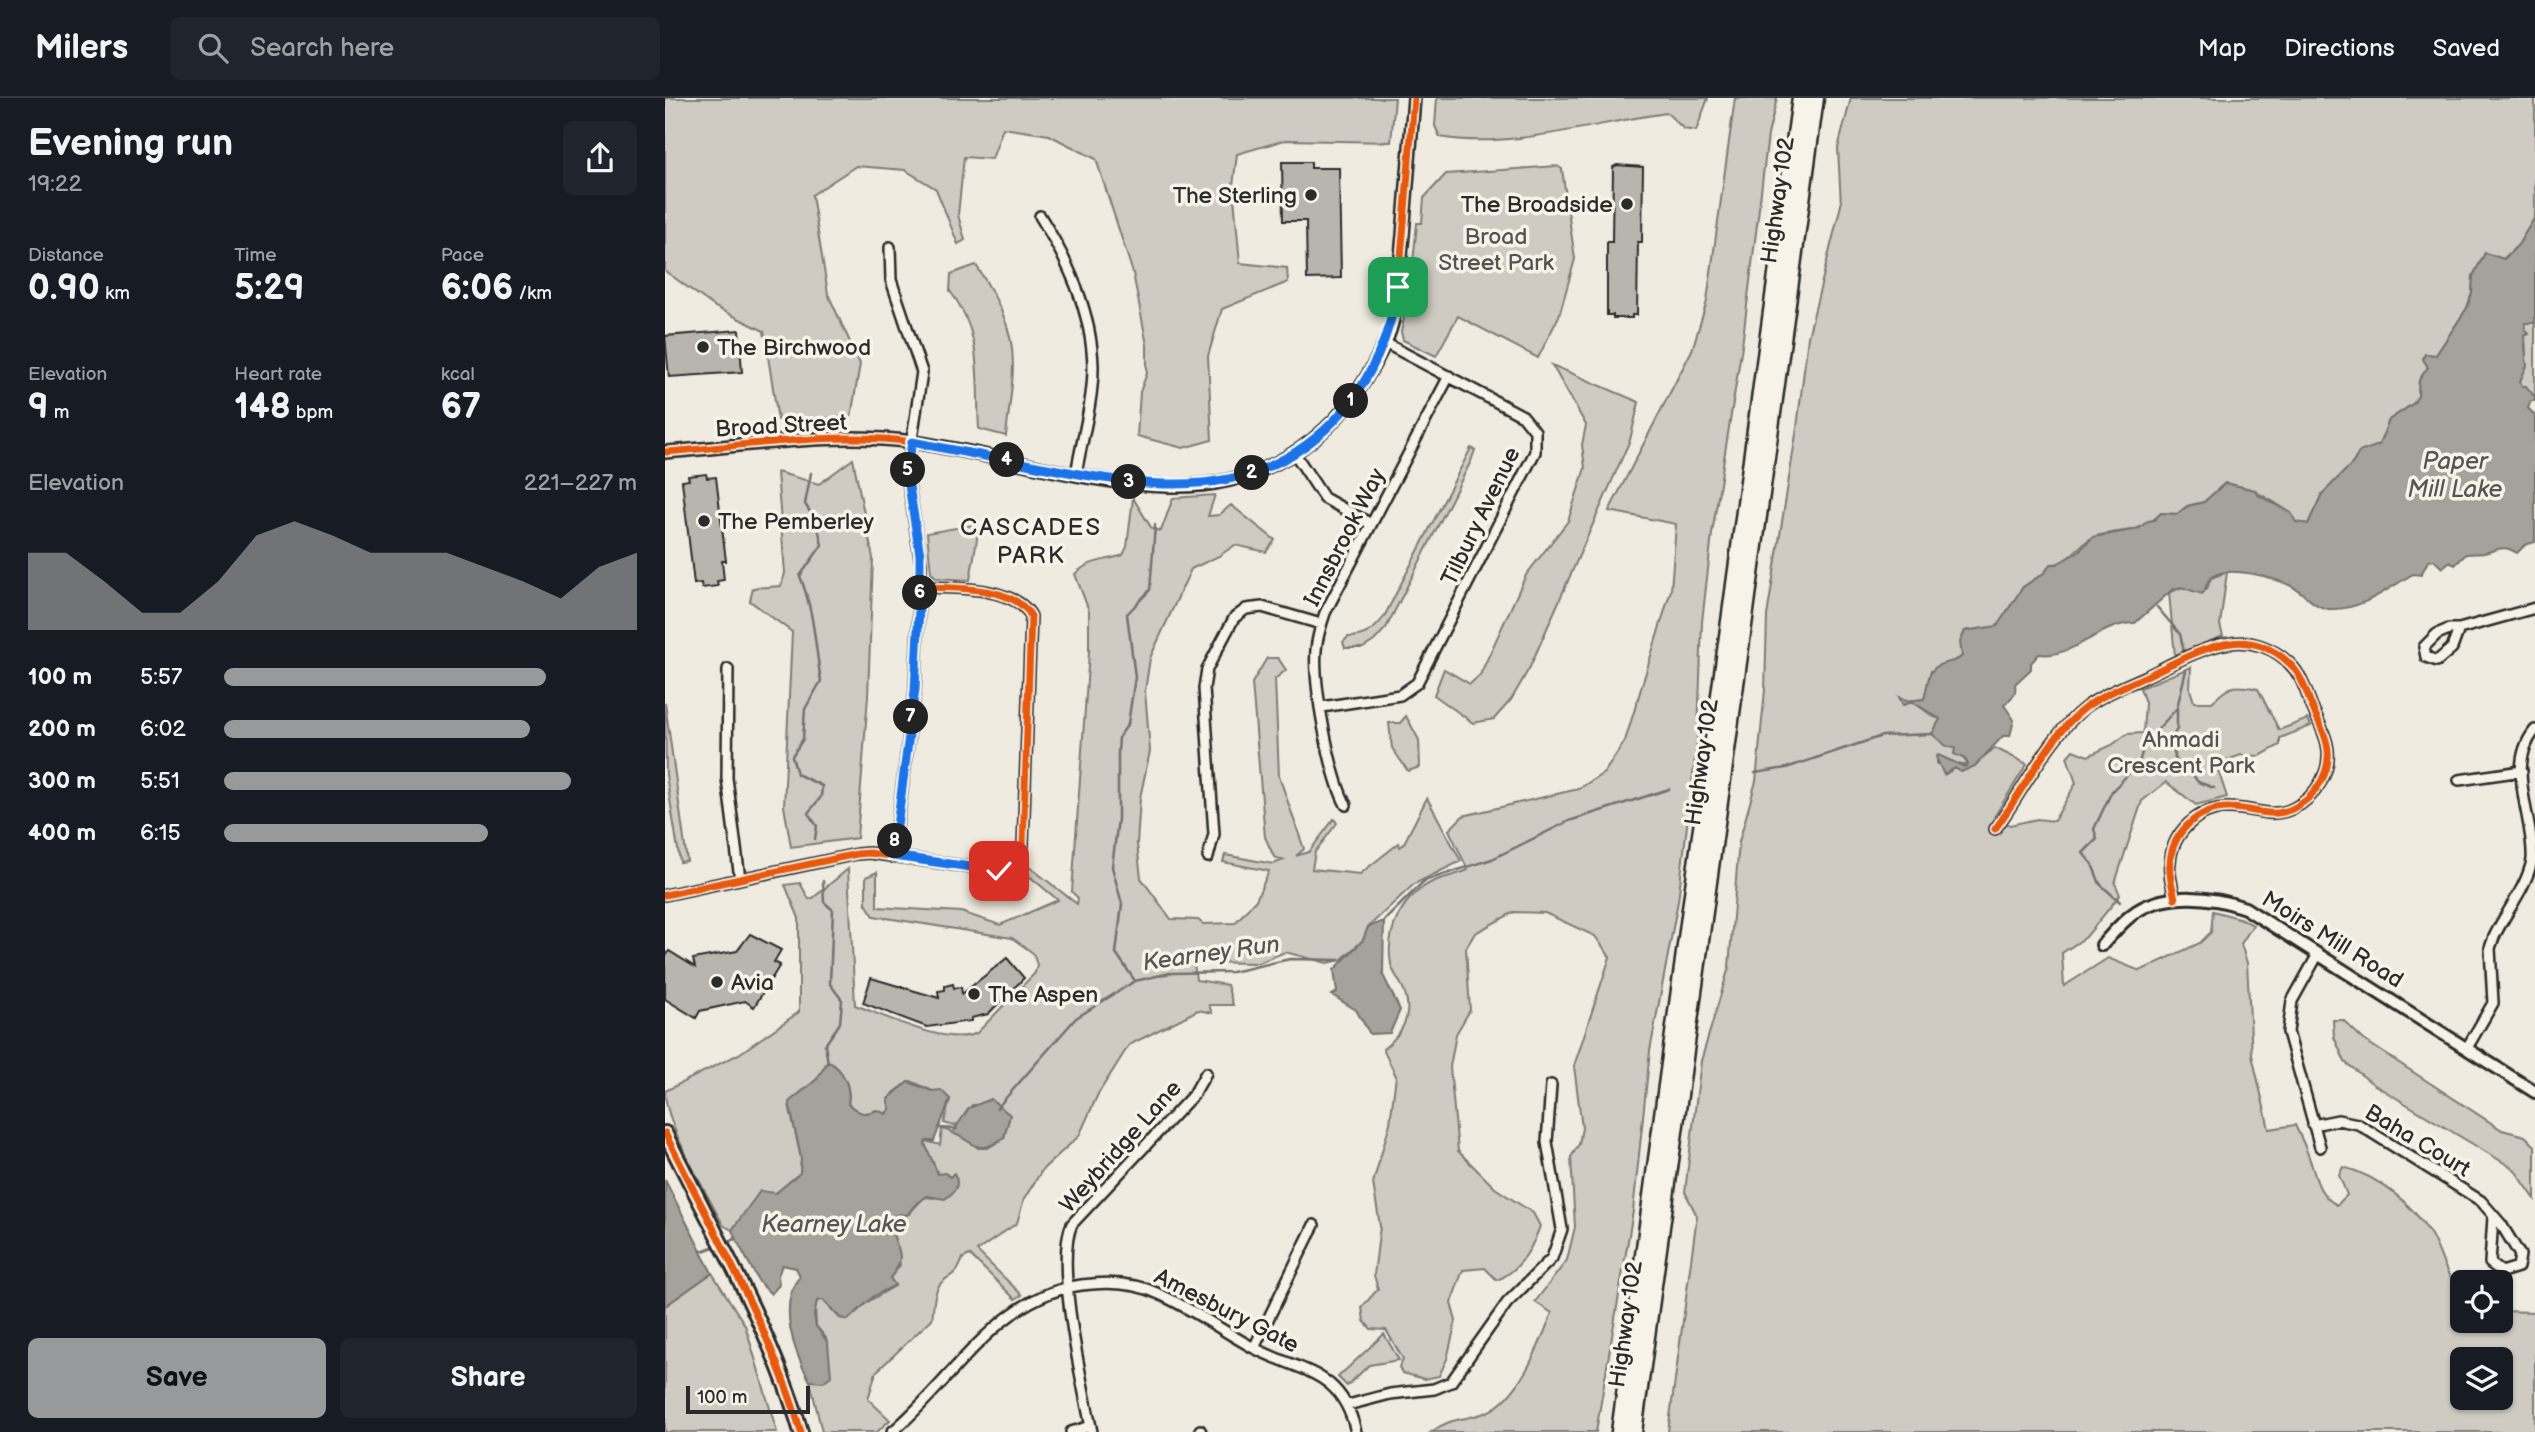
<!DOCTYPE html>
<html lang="en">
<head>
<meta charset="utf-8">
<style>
  body { margin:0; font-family:"Balsamiq Sans",sans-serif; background:#20242c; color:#f1f3f6; height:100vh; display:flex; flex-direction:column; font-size:26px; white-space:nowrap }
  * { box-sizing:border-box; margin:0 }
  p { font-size:23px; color:#9ea1a6 }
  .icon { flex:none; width:38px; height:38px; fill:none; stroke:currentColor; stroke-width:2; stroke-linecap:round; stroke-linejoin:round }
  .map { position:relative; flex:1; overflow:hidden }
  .panel { display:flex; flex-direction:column; background:#171b24; width:665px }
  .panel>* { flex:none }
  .tools { position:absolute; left:1785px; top:1172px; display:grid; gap:14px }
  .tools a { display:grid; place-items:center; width:63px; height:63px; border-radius:10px; background:#171b24; box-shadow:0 2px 5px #0004; font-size:35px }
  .scale { position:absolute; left:21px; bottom:18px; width:124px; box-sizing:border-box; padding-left:7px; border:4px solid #2b2b2b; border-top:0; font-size:19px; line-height:24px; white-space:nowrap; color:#2b2b2b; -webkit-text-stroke:5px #f7f3e8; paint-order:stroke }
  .pin { position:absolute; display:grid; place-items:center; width:60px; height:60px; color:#fff; margin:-30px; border-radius:14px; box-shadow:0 4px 10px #0006 }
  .km { position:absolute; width:35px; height:35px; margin:-18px; border-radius:50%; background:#222; color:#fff; font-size:19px; line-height:35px; text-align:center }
  .round { display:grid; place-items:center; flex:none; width:74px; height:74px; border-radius:10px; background:#20242c }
  .headline { display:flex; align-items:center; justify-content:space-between; height:119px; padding:0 28px }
  h1 { font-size:38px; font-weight:600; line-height:52px }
  .stats { display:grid; grid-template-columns:repeat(3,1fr); gap:10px; height:119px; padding:7px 28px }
  .stats div { display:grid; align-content:center }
  .stats b { font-size:35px; font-weight:600 }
  .stats small { font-size:19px; font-weight:400 }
  .stats p { font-size:19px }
  .chart { height:196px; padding:14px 28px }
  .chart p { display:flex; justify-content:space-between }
  .chart svg { width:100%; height:126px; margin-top:7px; fill:#98999b; opacity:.7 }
  .primary-button { display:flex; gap:14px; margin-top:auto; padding:14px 28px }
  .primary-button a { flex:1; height:80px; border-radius:10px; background:#98999b; color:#111; font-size:28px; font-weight:600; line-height:80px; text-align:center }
  .primary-button a+a { background:#20242c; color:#f1f3f6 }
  ul { padding:0 28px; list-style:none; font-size:23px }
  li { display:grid; grid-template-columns:112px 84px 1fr; align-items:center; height:52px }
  li i { height:18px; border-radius:9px; background:#98999b }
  header { display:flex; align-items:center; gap:42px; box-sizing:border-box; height:98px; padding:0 35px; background:#171b24; border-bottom:2px solid #363941 }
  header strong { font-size:33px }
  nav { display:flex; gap:38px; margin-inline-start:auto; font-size:24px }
  .search { width:490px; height:63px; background:#20242c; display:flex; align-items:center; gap:18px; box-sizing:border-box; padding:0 24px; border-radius:10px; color:#9ea1a6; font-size:26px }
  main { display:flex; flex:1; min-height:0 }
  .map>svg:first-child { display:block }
</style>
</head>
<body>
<header>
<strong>Milers</strong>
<div class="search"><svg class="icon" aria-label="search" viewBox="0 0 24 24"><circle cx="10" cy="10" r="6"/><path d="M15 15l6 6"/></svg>Search here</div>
<nav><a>Map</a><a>Directions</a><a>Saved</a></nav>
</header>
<main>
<section class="panel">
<div class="headline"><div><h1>Evening run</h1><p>19:22</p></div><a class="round"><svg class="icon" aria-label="share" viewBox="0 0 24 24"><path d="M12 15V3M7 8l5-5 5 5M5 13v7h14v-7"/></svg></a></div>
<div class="stats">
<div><p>Distance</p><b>0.90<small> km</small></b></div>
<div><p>Time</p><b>5:29</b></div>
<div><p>Pace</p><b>6:06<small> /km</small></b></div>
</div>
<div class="stats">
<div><p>Elevation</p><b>9<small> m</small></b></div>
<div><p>Heart rate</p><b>148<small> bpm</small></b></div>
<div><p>kcal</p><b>67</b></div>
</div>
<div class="chart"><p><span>Elevation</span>221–227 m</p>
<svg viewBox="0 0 160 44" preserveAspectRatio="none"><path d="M0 44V17L10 17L20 27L30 38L40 38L50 27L60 11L70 6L80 11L90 17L100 17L110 17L120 22L130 27L140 33L150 22L160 17V44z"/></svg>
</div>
<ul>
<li><b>100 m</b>5:57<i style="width:78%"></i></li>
<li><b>200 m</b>6:02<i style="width:74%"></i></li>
<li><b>300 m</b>5:51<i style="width:84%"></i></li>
<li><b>400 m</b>6:15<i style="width:64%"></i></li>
</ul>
<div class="primary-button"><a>Save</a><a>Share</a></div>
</section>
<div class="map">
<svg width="1870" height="1334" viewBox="0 0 1870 1334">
  <rect width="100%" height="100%" fill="#efebe0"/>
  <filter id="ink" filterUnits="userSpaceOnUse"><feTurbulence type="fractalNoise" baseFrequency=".0143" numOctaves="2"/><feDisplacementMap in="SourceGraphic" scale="14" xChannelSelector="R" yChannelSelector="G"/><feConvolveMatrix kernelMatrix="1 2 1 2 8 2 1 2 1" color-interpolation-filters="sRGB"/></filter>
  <g filter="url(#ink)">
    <path fill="#cfcbc2" stroke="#7d7b76" stroke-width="2" fill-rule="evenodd" d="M0,0H730L726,44L620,42L572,56L568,88L575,165L622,170L623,184L557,211L543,258L547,342L518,350L472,338L475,294L482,275V247L468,175L431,61L384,37L338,30L327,61L299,59L293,117L300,142L293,146L271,91L240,72L191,68L147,97L163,196L195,266L186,319L113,322L99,233L50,209L0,173Z
      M772,0H1043L1031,33L1019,31L1002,15C933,24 844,52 775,39L770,28Z
      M1070,0H1112L1103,37L1077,248L1047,436L1037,524L1033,635L1013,803L985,953L968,1113L931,1334H766C788,1318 800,1323 822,1314C854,1301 875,1246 887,1215L870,1204L902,1162L910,1129L906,1059L914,1046L917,1030L909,968L945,859L930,838L880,815L849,814L810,835L801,850L805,912L791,936L785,969L793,1053L830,1090L868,1115L875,1128C867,1151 855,1173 832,1182L820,1170L798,1172L786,1205L791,1223L782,1261L774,1278L760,1281L737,1275L734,1269L738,1261L721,1232L706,1231L699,1223L697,1209L713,1191L709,1177L715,1128L708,1085L725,1025L731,978L718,951C736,937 748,919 740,895C737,885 728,876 726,866C720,833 737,799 767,784C778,779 792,777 803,772L784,732L798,718L913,691L939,675L960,643L1006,492L1011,426L944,413L1027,252L1042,203Z
      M1186,0H1870V119L1853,147L1838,161L1820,155L1808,178L1807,195L1802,210L1771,257L1760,256L1758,261L1763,269L1754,282L1753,298L1749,305L1724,322L1714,347L1694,355L1688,365L1657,396L1643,426L1631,424L1626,415L1609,404L1586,391L1560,385L1539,404L1522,408L1512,416L1496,415C1475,437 1456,431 1431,438C1415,443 1404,467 1386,466L1379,475L1358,489L1332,529L1300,533L1296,544L1297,558L1291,564L1266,573L1259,601L1242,603L1235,600L1248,604L1269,619L1276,621L1285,649L1290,650L1303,666L1294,668C1287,662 1281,661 1272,662V666C1306,674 1304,669 1330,650L1362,666L1329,719L1345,727L1372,721L1389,723L1411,685L1402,659L1408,652L1423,658L1447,647L1462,636L1478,635L1480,605L1475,590L1526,569L1525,591L1529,604H1547C1566,587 1567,586 1593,591L1614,632L1643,621L1646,628L1615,640V647L1595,658L1576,657L1551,666L1562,699L1531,707L1501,684L1477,703L1450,785L1455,797L1421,839L1397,855L1399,888L1443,860L1475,873L1535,845L1546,834L1548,813L1577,821L1588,827L1576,846L1582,865L1587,957L1604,1031L1630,1027C1634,1036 1639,1045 1642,1054C1651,1075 1650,1095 1672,1107L1682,1097L1674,1077L1678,1069C1713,1078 1747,1105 1766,1137C1777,1157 1780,1179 1797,1194V1223H1836V1213L1870,1214V1334H1003L1032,1118L1020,1094L1036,963L1064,869L1074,744L1091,683L1100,592L1102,518L1132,330L1143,239L1176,107L1173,50ZM1797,1262H1836V1300H1797Z
      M892,68L897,71L910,161L894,218L873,260L793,218L771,258L738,242L736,234L745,194L752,125H757L759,100L781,76Z
      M311,167C324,188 338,211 344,235C353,267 344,306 341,338L314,331C311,280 318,235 285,193L286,176Z
      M1865,223L1870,225V299L1857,289L1855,283C1865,262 1859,247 1860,224Z
      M887,267L974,304L965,342L865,569L846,602L829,621L808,625L769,597L779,571L805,586L815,577L861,477L903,423L920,370L917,347L921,327Z
      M806,350L810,352L806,363L721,530L709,543L698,550H680L678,544L683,539C700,539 709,532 719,519Z
      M188,361L208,460L203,598L192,740L126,749L119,708L127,534L85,503L88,490L116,488L120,475L112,374L154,386Z
      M550,397L543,418L554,417L566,407L610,442L601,454L570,447L554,458L526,471L485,560L480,593L485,653L475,700L472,746L476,780L506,821L533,822L538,826L570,825L591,802L604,773L558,764L560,757L608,766L619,762L609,759L600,739L587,585L602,560H613L621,572L610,581L614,678L639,751L631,758L644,754L669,721L672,725L650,754L647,771L695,776L734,745L735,749L738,747L762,700L796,763L749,786L703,829L698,842L676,862L662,865L620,854L593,865L529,864L531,882L562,887L568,907H544L547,915L533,912L464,947L433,996L414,1038L378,1071L359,1101L352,1125L312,1153L357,1197L350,1201L305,1157L298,1160C291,1179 291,1172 277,1184C268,1192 269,1209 267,1221L211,1274L203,1301L225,1322L212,1334H157L145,1283L153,1282L165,1275L161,1240L151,1228L150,1205L154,1201L158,1202L175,1220L230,1188L225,1180L235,1167L227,1126L228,1119L244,1116L259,1099L269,1100L285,1079L273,1077L260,1049L261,1043L275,1047L277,1031L297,1037L313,1050H323L339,1040L345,1017L332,1006L307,1007L295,1025L289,1028L279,1025L285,1001L246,983L227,996L223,1004L225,1011L220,1016L212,1012C198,1018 194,1015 183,1006C187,986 177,976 163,963L152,981L124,1006L136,1060L135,1075L111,1095H94L67,1132L58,1127C41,1094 0,1027 0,993L74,956L134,914V820L120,787L135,785L144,801L148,800L183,771L190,907C220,918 284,949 312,935L370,875L372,867L368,855L347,840L209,818L201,806V779L212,774V809L296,814L335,827L393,802L358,773L362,767L412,806L413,800L407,794L424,554V513L410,476C426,461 438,464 458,457L462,449L468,400L487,431L496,433L508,400Z
      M308,427L313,435L305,482L271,480L266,474L262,435Z
      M1562,474L1555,527L1558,538L1510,558L1504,495L1520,488L1528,493L1542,491L1546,480Z
      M0,605L22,763L15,764L1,677Z
      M741,618L754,642L755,669L743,673L727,650L724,625H735Z
      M1668,922H1678L1699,942L1837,1032L1860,1038L1870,1048V1101L1849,1071L1708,986L1680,964L1669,939Z
      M47,1175L80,1227L112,1334H0V1208Z
      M719,1236L734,1262L704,1267L682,1288L673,1279Z"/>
    <path fill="#a4a29a" stroke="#74726e" stroke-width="2" d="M1870,119V225H1860V231L1864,236L1859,238L1862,268L1855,283L1857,288H1861L1870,299V303H1866L1863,310L1870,318V444L1860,447L1852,455C1838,446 1833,452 1819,455C1813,456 1808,455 1801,456L1790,467L1785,463L1777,470L1769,462L1763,463L1756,477L1748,476C1722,491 1696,513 1664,511C1649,510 1640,495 1628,489C1612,480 1557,464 1544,482C1540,486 1542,492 1537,496L1516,489L1507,492L1470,525C1435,525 1408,561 1374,556L1366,565V571L1350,586C1352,599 1346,599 1339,607L1349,622L1345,638H1338L1310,668L1296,674L1290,670L1279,677L1271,659L1273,657L1300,669L1303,666L1300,661L1289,656L1290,650L1281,648L1267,636L1275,621L1248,604L1238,607L1234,599L1242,603L1259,601C1262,593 1262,579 1267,573C1274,562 1289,567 1297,558L1295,544L1300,533L1332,528L1358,489L1379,475L1386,466H1392L1414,453L1428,439L1473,431L1483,423L1489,422L1496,415L1512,416L1523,408L1539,404L1560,385L1590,392L1593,397L1626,415L1631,424L1643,426L1657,396L1688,365L1694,354L1714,347L1724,322L1749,305L1753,298L1754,282L1763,269L1758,261L1760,256L1771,257L1802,210L1807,195L1808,178L1820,155L1839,161L1853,147Z
      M719,823L718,877L735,912L725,935L705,936L691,912L667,897L672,894L669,872L698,842L703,829Z
      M163,963C178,971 186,988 183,1006C194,1015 198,1018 212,1012L221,1016L225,1011L223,1001L243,984L267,993L276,992L285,1001L269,1043H261L260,1046L273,1076L280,1075L285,1079L289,1075C296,1087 290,1094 280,1101L262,1098L248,1109L242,1117L234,1116L228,1119C221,1147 249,1151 225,1180L230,1187L209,1198L183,1222L175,1220L158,1202L152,1203L149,1217L151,1228L163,1245L166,1278L158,1284L145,1283C129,1255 112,1206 135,1178L131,1170L117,1167L113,1178L114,1187L106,1196L94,1184L71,1141L36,1154L47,1175L0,1208V1082L36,1153L71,1140L67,1132L95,1093L111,1095L135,1075L136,1060L124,1004L152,981Z
      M326,1001L345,1017L339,1039C310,1060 312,1044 287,1035L304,1010Z"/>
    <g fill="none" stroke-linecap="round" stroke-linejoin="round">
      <path stroke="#74726e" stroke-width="2.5" d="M146,375L140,406L152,425L157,447L135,478C149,513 150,547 156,583L140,611L138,641L127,658L132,676L157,688L156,699L143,715L152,728L150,741
        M1492,509L1515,536L1519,554
        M1521,572L1512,610V631L1507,640L1511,667L1522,669L1533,684L1549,690
        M1090,675L1121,670L1217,638L1267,636
        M158,783L159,804L168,812L165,886L177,902L175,925L160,947L163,965
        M1455,804L1435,786L1427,766L1418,755L1432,741L1429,731L1447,693L1474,665L1478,651L1484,641L1512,610
        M719,823L759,783L827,761L904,723L1004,691
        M470,883L451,855L457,806L447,769L453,721V656L454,639L463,626L470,579L462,516L485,492L490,427
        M332,1010L411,920L470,883L505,875L567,874L625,861L676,862
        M274,1030L292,1031"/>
    </g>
    <path fill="#b8b5ae" stroke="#2b2b2b" stroke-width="2" d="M617,64H646V70H674L676,180L642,181L641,123H618Z
      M952,67L978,69L977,144H973L972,217H967V220H948V217H942V144H947L948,69Z
      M74,232L77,274L4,279L0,238Z
      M41,376L42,380L51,379L61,463H57L59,482L52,483L53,488L37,490L36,485L29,486L17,383L24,382L23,378Z
      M85,836L116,852L109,864L115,867L89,909L80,903L35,913L31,920L0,901V860L4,853L30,869L28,861L72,853Z
      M342,860L359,880L323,916L306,920V923L262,929L198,905L206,880L274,900L273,893L280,892V888L288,886L289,890L296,889L297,896Z"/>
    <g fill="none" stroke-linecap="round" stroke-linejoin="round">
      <g stroke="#2b2b2b" stroke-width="14">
        <path id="minor" d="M375,118C403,163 427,214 428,269C428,304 417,341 411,376
          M225,149L226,182L257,274L242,375L256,466L250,592L228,759
          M630,356L659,400L706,426
          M1794,531L1787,550L1772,563L1761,559L1759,549L1772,536L1784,531H1794L1870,510
          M63,571L62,680L75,781
          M657,609L735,597L752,585L870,354V333L858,318L720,245
          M1794,682L1857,673
          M681,707C665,677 648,587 651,552C652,539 656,527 660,515L784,278
          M1330,731C1358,694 1384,637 1421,609C1437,597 1455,590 1473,582C1500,570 1537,548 1566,545C1587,542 1609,550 1624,565C1636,576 1640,591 1646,606C1651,619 1659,632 1662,646C1668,672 1651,700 1627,711C1605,721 1588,710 1565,710C1534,709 1507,734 1505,765C1503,776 1508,790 1510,801
          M543,759L549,736L539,590L542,571L569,520L581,511L597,509L656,526
          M0,797L192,756L204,755L334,773C349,770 355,762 358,747L366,518C349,487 286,490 255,489
          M1652,858L1627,903L1623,934L1655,1049
          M1802,950L1828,905L1825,850L1829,839C1840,815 1862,789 1867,762C1870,720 1839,670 1870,632
          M1648,1027L1673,1022L1693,1026L1816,1103L1836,1126L1855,1157L1853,1169L1837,1174L1825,1165L1828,1119
          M589,1250L649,1127
          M683,1307L725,1296L769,1291L786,1284L842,1205L887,1160L897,1131L882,1044L886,987
          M535,1332L536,1334
          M227,1334C291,1281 335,1191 427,1186C449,1184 473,1186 494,1196C526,1210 556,1232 587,1249C636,1275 676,1270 691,1334
          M406,1334L426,1328
          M427,1334C418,1288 389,1165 407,1126L529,996L541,975"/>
      </g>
      <g stroke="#2b2b2b" stroke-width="16">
        <path id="tertiary" d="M0,354C81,348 167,333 248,344C333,356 418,386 504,388C593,390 665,347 707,270C716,254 724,239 728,221C734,194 735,165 738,137C742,91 745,46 749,0
          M1437,847C1448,835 1458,822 1472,813C1503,794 1547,798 1580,810L1870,994"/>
      </g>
      <g stroke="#2b2b2b" stroke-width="18">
        <path id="secondary" d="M0,1035C47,1131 106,1231 136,1334"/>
      </g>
      <g stroke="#2b2b2b" stroke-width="21">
        <path id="motorway" d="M955,1334L1136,0
          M968,1334L1150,0"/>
      </g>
      <use href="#minor" stroke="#f7f3e8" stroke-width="9"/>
      <use href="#tertiary" stroke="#f7f3e8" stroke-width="10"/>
      <use href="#secondary" stroke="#f7f3e8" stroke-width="12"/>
      <use href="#motorway" stroke="#f7f3e8" stroke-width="16"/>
      <g stroke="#f7f3e8" stroke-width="11">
        <path id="cycleway" d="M0,354C81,348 167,333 248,344C333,356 418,386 504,388C593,390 665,347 707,270C716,254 724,239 728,221C734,194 735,165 738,137C742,91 745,46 749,0
          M1330,731C1358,694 1384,637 1421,609C1437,597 1455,590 1473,582C1500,570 1537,548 1566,545C1587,542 1609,550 1624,565C1636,576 1640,591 1646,606C1651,619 1659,632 1662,646C1668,672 1651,700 1627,711C1605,721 1588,710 1565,710C1534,709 1507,734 1505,765C1503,776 1508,790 1510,801
          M0,797L192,756L204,755L334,773C349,770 355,762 358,747L366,518C349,487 286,490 255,489
          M0,1035C47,1131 106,1231 136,1334"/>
      </g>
      <use href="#cycleway" stroke="#e8590c" stroke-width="7"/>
    </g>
  </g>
  <g fill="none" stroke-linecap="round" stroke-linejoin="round" filter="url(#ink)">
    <g stroke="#fff" stroke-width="14">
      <path id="route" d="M334,773L228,758L250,592L255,489V457L242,375L247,344C292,353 337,361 382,370C490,391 597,407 678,313C709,277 725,236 733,189"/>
    </g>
    <use href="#route" stroke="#1a73e8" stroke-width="9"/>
  </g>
  <g fill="#2b2b2b" stroke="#f7f3e8" stroke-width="2.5">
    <circle cx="646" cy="97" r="7"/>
    <circle cx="962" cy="106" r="7"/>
    <circle cx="38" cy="249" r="7"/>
    <circle cx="39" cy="423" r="7"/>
    <circle cx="52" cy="884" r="7"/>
    <circle cx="309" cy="896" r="7"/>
  </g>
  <g text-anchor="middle" stroke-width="7" stroke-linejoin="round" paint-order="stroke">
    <g font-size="23" fill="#2b2b2b" stroke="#f7f3e8" text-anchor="start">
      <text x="632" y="105" text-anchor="end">The Sterling</text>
      <text x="948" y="114" text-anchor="end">The Broadside</text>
      <text x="52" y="257">The Birchwood</text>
      <text x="53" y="431">The Pemberley</text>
      <text x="66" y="892">Avia</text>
      <text x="323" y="904">The Aspen</text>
    </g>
    <g font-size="23" fill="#2b2b2b" stroke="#f7f3e8">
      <text transform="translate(1112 102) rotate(-82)" y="8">Highway 102</text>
      <text transform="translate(116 327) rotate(-3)" y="8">Broad Street</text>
      <text transform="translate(815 418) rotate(-64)" y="8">Tilbury Avenue</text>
      <text transform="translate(679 439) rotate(-63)" y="8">Innsbrook Way</text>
      <text transform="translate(1036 664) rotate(-82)" y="8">Highway 102</text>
      <text transform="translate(1668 841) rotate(32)" y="8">Moirs Mill Road</text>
      <text transform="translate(1753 1042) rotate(31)" y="8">Baha Court</text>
      <text transform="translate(455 1048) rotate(-48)" y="8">Weybridge Lane</text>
      <text transform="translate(562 1212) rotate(27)" y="8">Amesbury Gate</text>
      <text transform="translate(960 1226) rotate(-82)" y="8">Highway 102</text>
    </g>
    <g font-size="23" fill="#545351" stroke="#f7f3e8">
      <text x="831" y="146">Broad<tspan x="831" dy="26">Street Park</tspan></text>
      <text x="1516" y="649">Ahmadi<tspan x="1516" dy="26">Crescent Park</tspan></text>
    </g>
    <g font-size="24" font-style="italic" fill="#555552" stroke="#f7f3e8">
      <text x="1790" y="371">Paper<tspan x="1790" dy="28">Mill Lake</tspan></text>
      <text transform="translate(546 855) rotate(-8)" y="8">Kearney Run</text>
      <text x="169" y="1134">Kearney Lake</text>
    </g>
    <g font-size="24" letter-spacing="2" fill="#2b2b2b" stroke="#f7f3e8">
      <text x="366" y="437">CASCADES<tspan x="366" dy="28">PARK</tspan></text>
    </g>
  </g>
</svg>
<div class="tools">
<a><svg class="icon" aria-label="locate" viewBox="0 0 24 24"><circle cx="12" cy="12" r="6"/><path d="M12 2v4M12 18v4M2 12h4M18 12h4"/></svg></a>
<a><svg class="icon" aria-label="layers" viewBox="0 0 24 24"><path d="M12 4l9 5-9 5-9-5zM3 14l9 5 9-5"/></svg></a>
</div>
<div class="scale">100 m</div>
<div class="pin" style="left:733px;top:189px;background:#1e9e55"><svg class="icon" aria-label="arrive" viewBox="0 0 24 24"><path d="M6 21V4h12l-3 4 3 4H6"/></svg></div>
<div class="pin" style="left:334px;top:773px;background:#d93025"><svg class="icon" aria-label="check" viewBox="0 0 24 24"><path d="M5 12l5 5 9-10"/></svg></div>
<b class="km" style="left:686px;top:303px">1</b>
<b class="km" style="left:587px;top:375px">2</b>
<b class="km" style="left:464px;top:384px">3</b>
<b class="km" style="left:342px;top:362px">4</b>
<b class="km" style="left:243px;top:372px">5</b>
<b class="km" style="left:255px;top:495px">6</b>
<b class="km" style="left:246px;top:619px">7</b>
<b class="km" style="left:230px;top:743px">8</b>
</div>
</main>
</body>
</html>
